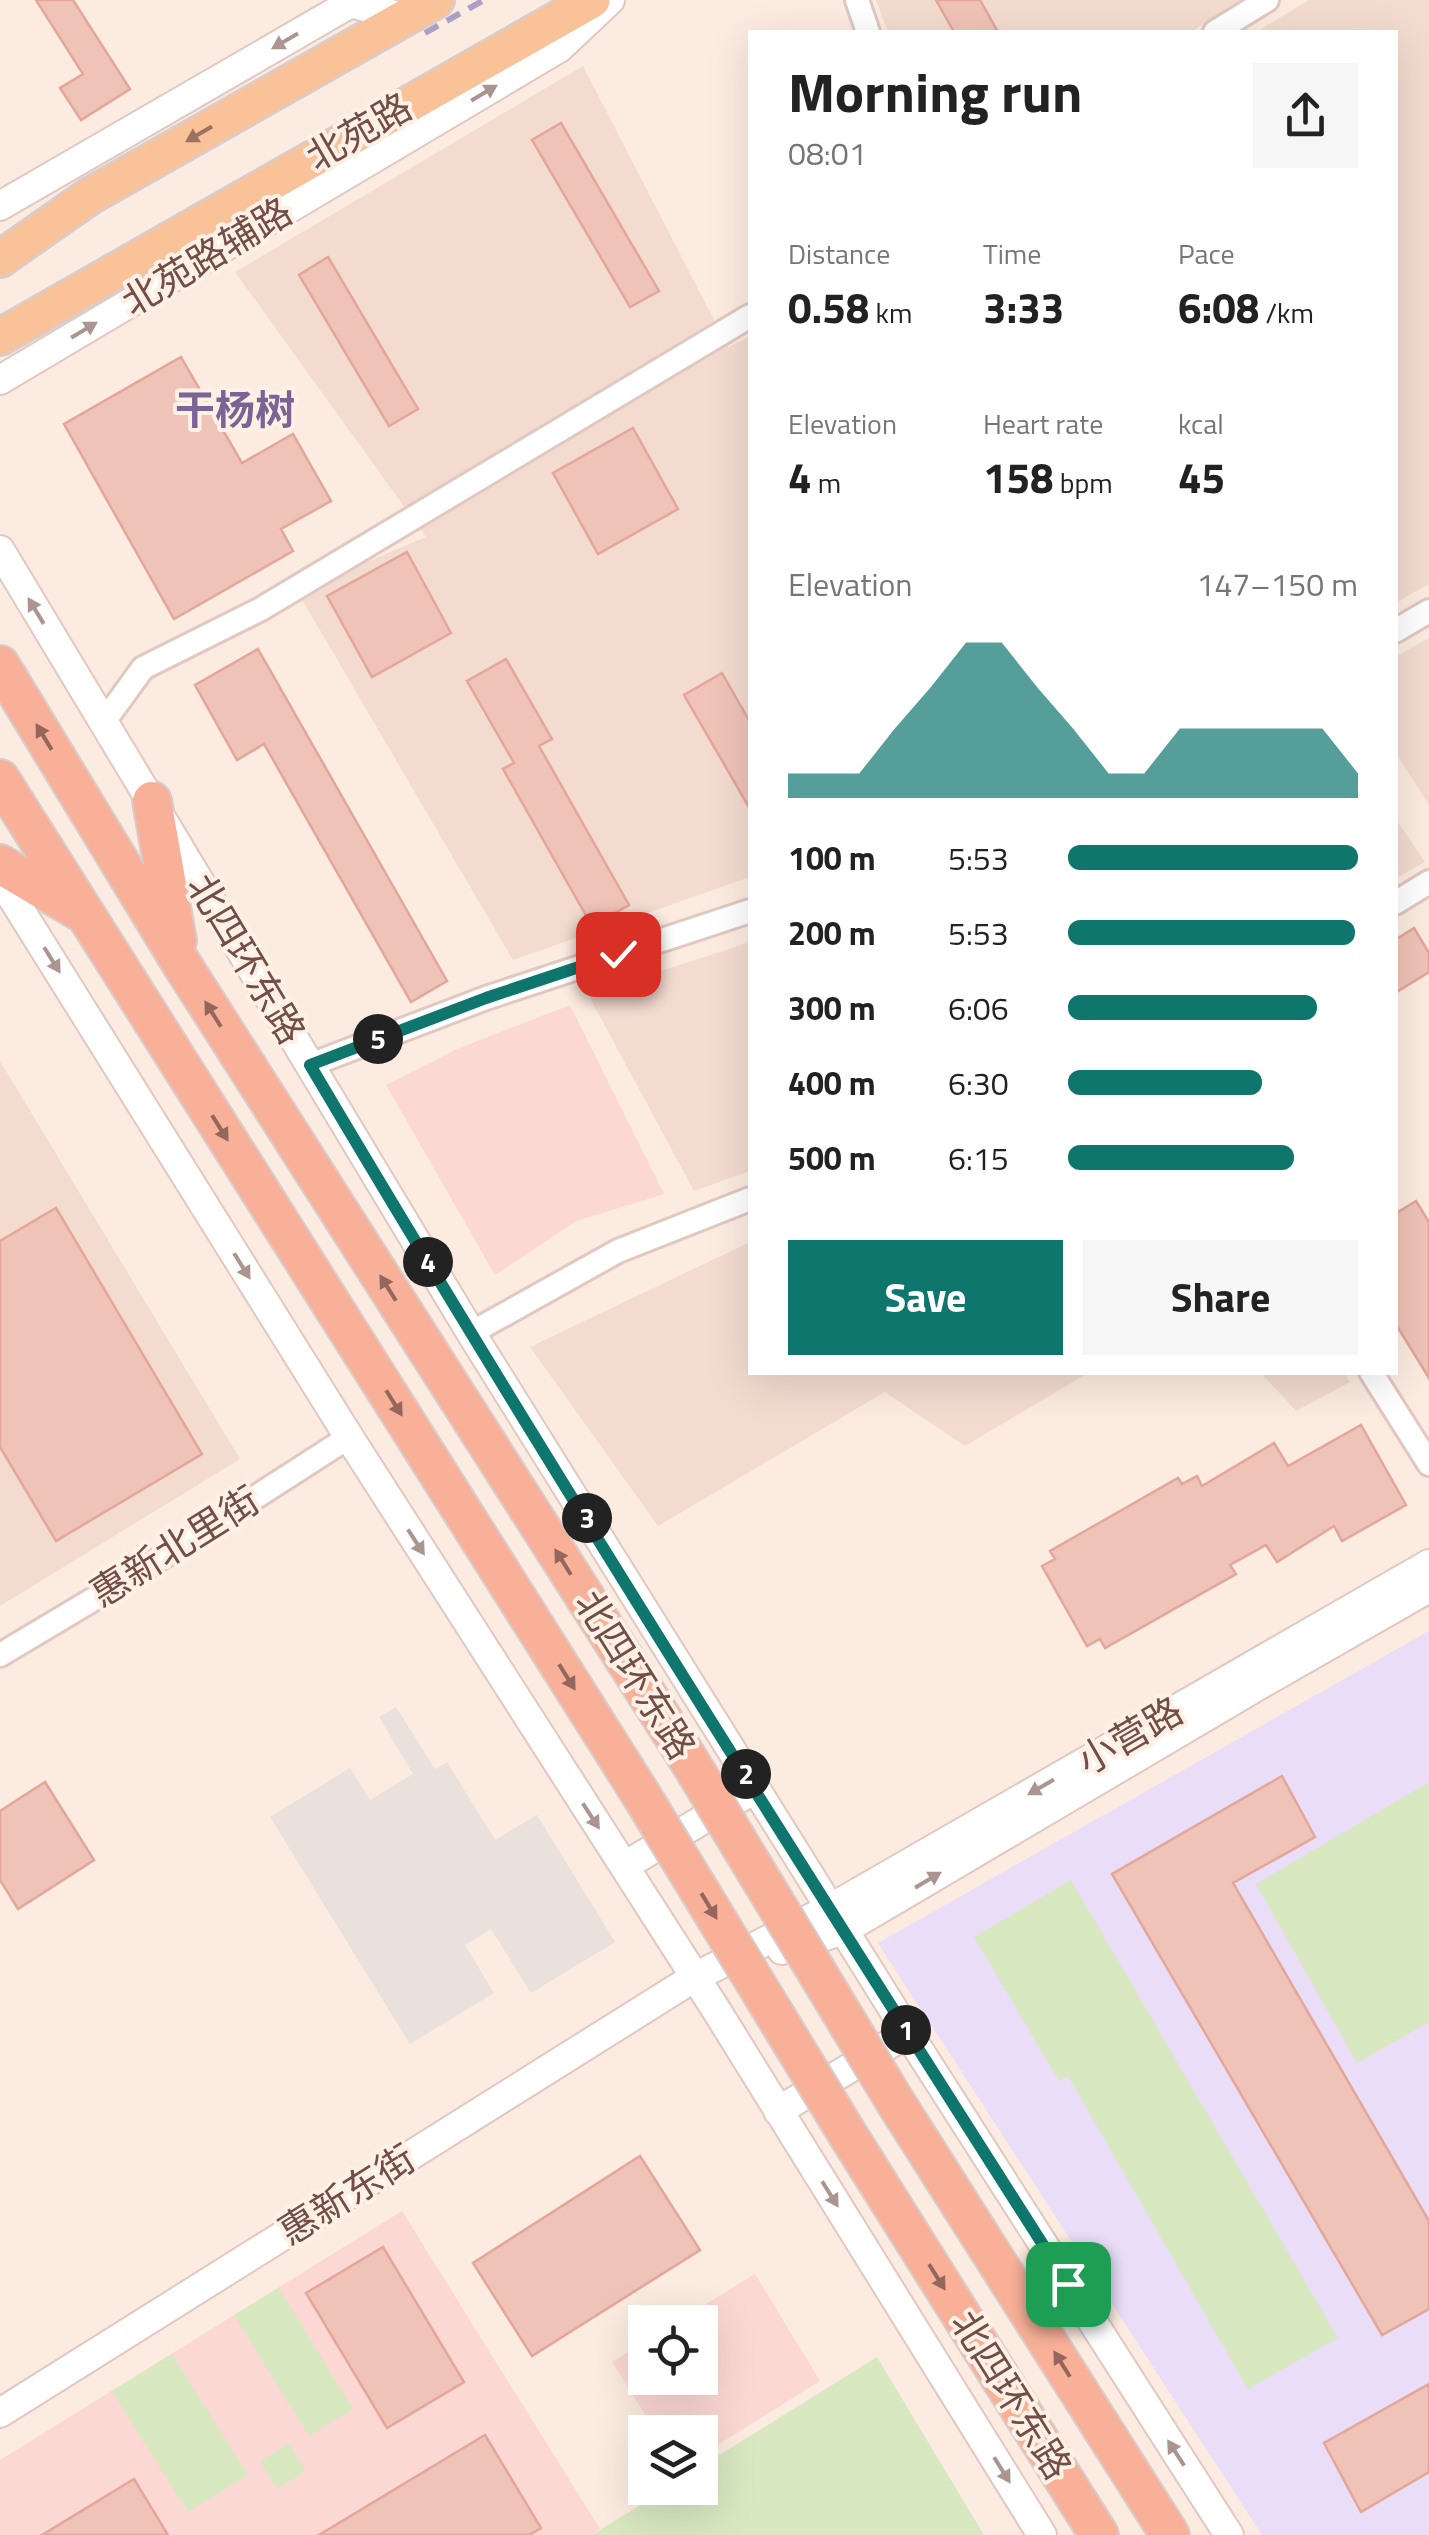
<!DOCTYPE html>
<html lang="en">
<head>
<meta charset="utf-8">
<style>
  body { margin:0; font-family:"Titillium Web","Noto Sans SC",sans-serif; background:#f6f6f6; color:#222; height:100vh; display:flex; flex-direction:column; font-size:38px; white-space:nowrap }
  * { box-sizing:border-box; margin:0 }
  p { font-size:32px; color:#767676 }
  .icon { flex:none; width:55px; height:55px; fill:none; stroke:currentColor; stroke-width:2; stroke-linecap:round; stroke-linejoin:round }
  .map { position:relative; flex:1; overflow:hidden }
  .panel { position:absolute; left:748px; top:30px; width:650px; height:1345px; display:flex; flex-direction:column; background:#fff; border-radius:0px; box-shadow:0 10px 40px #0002 }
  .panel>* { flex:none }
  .controls { position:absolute; left:628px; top:2305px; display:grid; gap:20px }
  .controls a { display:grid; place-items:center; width:90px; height:90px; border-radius:0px; background:#fff; box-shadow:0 10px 40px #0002; font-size:50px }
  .pin { position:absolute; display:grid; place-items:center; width:85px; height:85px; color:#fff; margin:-42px; border-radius:20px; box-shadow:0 5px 15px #0006 }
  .km { position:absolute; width:50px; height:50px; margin:-25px; border-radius:50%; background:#222; color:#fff; font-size:28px; line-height:50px; text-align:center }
  .round { display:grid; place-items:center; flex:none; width:105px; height:105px; border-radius:0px; background:#f6f6f6 }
  .head { display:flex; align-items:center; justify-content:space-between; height:170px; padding:0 40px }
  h1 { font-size:55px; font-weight:700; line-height:75px }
  .metrics { display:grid; grid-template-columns:repeat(3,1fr); gap:15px; height:170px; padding:10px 40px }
  .metrics div { display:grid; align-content:center }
  .metrics b { font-size:42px; font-weight:700 }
  .metrics small { font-size:28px; font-weight:400 }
  .metrics p { font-size:28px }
  .chart { height:280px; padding:20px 40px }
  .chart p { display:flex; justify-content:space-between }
  .chart svg { width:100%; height:180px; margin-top:10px; fill:#0f766e; opacity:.7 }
  .action { display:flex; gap:20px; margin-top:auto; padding:20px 40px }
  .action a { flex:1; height:115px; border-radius:0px; background:#0f766e; color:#fff; font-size:40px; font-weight:700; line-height:115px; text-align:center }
  .action a+a { background:#f6f6f6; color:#222 }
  ul { padding:0 40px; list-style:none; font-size:32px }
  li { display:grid; grid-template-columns:160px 120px 1fr; align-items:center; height:75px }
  li i { height:25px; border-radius:12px; background:#0f766e }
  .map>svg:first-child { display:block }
</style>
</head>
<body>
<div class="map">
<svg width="1429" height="2535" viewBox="0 0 1429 2535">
  <rect width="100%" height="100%" fill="#fcebe0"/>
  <path fill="#f3dbcf" d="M876,0H1240L1191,32H888Z
    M1309,0H1429V584L1395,603V32H1256Z
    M583,66L728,347L750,336V877L513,960L297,591L426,537L235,272Z
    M1429,638V805L1395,752V657Z
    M1395,818L1425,862L1395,879Z
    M750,942V1171L694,1191L590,998L643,977Z
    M0,1061L240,1459L0,1606Z
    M750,1242V1372L1088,1373L965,1446L885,1392L658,1526L530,1347Z
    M1261,1373H1344L1350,1382L1296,1411Z"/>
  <path fill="#fcd8d4" d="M570,1005L664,1194L576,1221L495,1275L386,1085L457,1049Z
    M402,2211L600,2529L591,2535H0V2460Z
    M755,2274L820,2381L700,2456V2432H656L612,2362L645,2342V2378H700V2322H676Z"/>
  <path fill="#eae0dc" d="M396,1707L435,1769L447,1762L495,1840L537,1815L615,1942L531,1993L491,1929L465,1945L494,1993L410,2044L270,1817L350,1768L370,1800L413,1774L379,1717Z"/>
  <path fill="#e9ddf7" d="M1429,1631V2535H1262L878,1943Z"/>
  <path fill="#d8e8c0" d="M1429,1782V2022L1357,2063L1256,1884Z
    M1071,1880L1338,2338L1248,2389L1068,2076L1059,2081L974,1937Z
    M279,2288L353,2409L309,2436L234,2315Z
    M172,2354L248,2475L188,2512L112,2391Z
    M877,2357L984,2535H592L668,2488H700V2467Z
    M289,2443L306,2471L277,2489L260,2461Z"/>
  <path fill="#f0c3b8" stroke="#e3a699" stroke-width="2.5" d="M36,0H73L130,89L81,120L60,88L83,74Z
    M936,0H980L998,32H954Z
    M561,123L659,291L630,307L532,140Z
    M328,257L418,409L389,426L299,275Z
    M181,357L242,463L293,434L331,501L281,529L293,551L174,619L64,424Z
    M633,428L678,509L598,554L553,473Z
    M407,552L451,633L372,677L327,596Z
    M258,649L447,981L411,1002L264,744L237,760L195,685Z
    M506,659L552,739L539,746L629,905L592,926L503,769L514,763L467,681Z
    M722,673L750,722V809L684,695Z
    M1414,928L1429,953V972L1395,993V940Z
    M1416,1201L1429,1222V1378L1395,1323V1214Z
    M56,1208L202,1454L56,1541L0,1447V1241Z
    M1361,1425L1406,1505L1342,1541L1334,1526L1277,1562L1266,1545L1230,1565L1236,1574L1105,1648L1100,1639L1087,1646L1042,1566L1055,1559L1050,1551L1178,1478L1182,1484L1197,1476L1202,1486L1274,1443L1288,1466Z
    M1282,1776L1315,1837L1233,1883L1429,2221V2309L1382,2335L1112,1874Z
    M45,1782L94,1860L18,1909L0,1880V1811Z
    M640,2156L700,2250L532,2356L473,2263Z
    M383,2247L464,2382L387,2428L306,2293Z
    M1429,2384V2472L1361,2512L1324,2443Z
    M485,2435L541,2528L529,2535H319Z
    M134,2479L168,2535H42Z"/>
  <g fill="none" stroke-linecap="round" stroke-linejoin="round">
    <g stroke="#e1c8c0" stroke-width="28">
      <path id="minor" d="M857,0L868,32
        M1215,32L1267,0
        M1395,631L1429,611
        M103,723L143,668L261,609L750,316
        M1395,903L1429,882
        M310,1065L486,998L750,911
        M471,1333L618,1251L750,1199
        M1371,1372L1429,1464
        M0,1655L144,1569L349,1437"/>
    </g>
    <g stroke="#e1c8c0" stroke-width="32">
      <path id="tertiary" d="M0,206L351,3L405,18
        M0,380L559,48L610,0
        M0,550L471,1333L908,2033L1229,2535
        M0,878L349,1437L715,2008L1042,2535
        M624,1866L755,1789
        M782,1950L844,1930L1261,1684L1429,1588
        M778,2111L908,2033
        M0,2413L695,1977L831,1908L1429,1564"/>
    </g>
    <g stroke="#d8cdcc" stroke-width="40">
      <path id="primary" d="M0,259L90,196L436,0
        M0,337L592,0"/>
    </g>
    <g stroke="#d8cdcc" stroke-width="42">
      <path id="trunk" d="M0,665L181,963L690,1762
        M0,779L640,1793
        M152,801L177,941
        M0,864L79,911
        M896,2103L1170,2535
        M848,2135L1099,2535"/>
    </g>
    <use href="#minor" stroke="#fff" stroke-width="22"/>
    <use href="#tertiary" stroke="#fff" stroke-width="28"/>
    <use href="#primary" stroke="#fac299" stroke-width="35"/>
    <use href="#trunk" stroke="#f8b098" stroke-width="38"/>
    <path stroke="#aca0c4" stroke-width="6" stroke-dasharray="15 10" stroke-linecap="butt" d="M425,33L484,0"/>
    <g stroke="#d8cdcc" stroke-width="42" stroke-linecap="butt">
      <path id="trunk-bridge" d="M690,1762L896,2103
        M640,1793L848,2135"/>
    </g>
    <use href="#trunk-bridge" stroke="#f8b098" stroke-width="38"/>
  </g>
  <defs><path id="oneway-solid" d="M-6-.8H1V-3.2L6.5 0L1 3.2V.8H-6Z" transform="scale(2.5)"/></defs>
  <g fill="#aa9591">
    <use href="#oneway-solid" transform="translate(285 41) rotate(150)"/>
    <use href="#oneway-solid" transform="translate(484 93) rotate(-31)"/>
    <use href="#oneway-solid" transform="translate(84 330) rotate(-31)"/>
    <use href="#oneway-solid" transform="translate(36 611) rotate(-121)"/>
    <use href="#oneway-solid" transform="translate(52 960) rotate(58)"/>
    <use href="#oneway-solid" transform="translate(242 1266) rotate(58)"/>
    <use href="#oneway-solid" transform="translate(416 1542) rotate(57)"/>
    <use href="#oneway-solid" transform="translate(1041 1787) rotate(150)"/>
    <use href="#oneway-solid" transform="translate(591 1816) rotate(57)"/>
    <use href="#oneway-solid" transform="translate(928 1880) rotate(-31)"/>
    <use href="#oneway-solid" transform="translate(830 2194) rotate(58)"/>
    <use href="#oneway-solid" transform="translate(1176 2453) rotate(-123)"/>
    <use href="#oneway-solid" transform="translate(1002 2470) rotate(58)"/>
  </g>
  <use fill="#9b7160" href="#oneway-solid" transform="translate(199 134) rotate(150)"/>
  <g fill="#94665c">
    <use href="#oneway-solid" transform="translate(44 737) rotate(-121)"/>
    <use href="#oneway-solid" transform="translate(213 1014) rotate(-122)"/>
    <use href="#oneway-solid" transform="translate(220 1128) rotate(58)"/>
    <use href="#oneway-solid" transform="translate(388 1288) rotate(-122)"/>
    <use href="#oneway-solid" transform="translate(394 1403) rotate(58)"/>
    <use href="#oneway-solid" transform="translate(563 1562) rotate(-122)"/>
    <use href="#oneway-solid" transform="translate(567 1677) rotate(58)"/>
    <use href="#oneway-solid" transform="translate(709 1906) rotate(59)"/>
    <use href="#oneway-solid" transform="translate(937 2277) rotate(58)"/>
    <use href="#oneway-solid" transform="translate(1062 2364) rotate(-122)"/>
  </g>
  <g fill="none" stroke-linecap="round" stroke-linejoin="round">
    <g stroke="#fff" stroke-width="20">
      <path id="route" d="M618,954L486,998L310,1065C554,1477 811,1881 1068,2284"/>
    </g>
    <use href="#route" stroke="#0f766e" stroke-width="12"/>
  </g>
  <g text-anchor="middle" stroke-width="8" stroke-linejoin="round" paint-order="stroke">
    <g font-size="38" fill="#724e48" stroke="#fff0e6">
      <text transform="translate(359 132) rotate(-30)" y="13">北苑路</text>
      <text transform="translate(207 257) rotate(-31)" y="13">北苑路辅路</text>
      <text transform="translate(246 959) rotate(59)" y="13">北四环东路</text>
      <text transform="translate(175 1547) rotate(-32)" y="13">惠新北里街</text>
      <text transform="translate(635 1675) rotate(58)" y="13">北四环东路</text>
      <text transform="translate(1130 1736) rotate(-30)" y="13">小营路</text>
      <text transform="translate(347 2195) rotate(-32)" y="13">惠新东街</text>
      <text transform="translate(1011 2395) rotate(58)" y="13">北四环东路</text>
    </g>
    <g font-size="40" font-weight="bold" fill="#7a6495" stroke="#fff0e6">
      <text x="235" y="424">干杨树</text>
    </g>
  </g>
</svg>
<div class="controls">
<a><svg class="icon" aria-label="locate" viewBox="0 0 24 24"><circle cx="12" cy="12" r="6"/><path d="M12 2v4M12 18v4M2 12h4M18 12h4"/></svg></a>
<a><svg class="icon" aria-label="layers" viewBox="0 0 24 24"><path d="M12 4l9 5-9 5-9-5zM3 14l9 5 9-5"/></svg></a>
</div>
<div class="pin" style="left:1068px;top:2284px;background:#1e9e55"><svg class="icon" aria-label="arrive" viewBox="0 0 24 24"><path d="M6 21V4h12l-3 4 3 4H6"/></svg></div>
<div class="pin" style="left:618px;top:954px;background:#d93025"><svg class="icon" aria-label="check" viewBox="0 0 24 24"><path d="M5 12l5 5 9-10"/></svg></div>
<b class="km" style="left:906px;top:2030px">1</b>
<b class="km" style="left:746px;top:1774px">2</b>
<b class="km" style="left:587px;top:1518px">3</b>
<b class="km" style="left:428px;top:1262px">4</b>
<b class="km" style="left:378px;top:1039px">5</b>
<section class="panel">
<div class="head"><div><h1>Morning run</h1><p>08:01</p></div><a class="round"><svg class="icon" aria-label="share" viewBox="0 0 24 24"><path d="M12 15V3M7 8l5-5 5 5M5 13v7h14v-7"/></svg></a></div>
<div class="metrics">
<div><p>Distance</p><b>0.58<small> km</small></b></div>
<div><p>Time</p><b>3:33</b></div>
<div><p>Pace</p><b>6:08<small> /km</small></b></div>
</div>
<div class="metrics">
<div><p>Elevation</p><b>4<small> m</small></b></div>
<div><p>Heart rate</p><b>158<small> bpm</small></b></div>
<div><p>kcal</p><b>45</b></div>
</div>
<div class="chart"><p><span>Elevation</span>147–150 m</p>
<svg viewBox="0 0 160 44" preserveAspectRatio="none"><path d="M0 44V38L10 38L20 38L30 27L40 17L50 6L60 6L70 17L80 27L90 38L100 38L110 27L120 27L130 27L140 27L150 27L160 38V44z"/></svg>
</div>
<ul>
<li><b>100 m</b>5:53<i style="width:100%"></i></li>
<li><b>200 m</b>5:53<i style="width:99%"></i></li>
<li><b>300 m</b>6:06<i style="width:86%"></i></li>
<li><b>400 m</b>6:30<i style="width:67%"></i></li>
<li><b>500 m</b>6:15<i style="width:78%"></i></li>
</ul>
<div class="action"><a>Save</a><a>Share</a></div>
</section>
</div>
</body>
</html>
